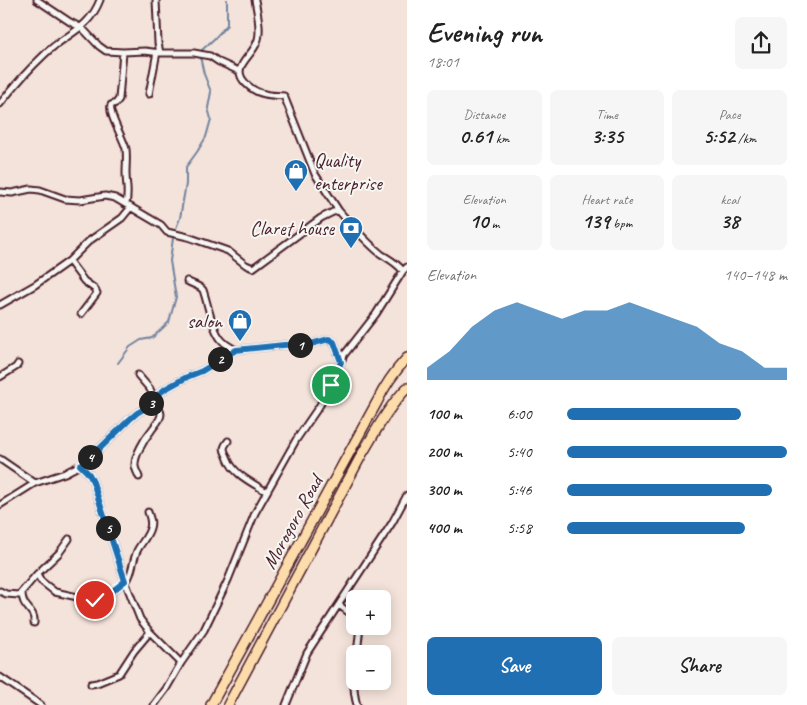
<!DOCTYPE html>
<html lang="en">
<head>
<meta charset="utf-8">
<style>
  body { margin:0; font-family:Caveat,sans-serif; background:#f6f6f6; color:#222; height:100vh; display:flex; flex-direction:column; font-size:19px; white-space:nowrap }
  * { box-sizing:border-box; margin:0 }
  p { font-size:16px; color:#767676 }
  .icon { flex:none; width:28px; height:28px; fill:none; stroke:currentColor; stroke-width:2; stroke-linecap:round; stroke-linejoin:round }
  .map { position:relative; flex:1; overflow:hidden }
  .panel { display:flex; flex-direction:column; background:#fff; width:400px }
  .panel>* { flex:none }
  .controls { position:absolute; left:346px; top:590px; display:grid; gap:10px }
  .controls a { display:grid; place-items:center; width:45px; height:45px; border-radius:8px; background:#fff; box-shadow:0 2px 12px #0003; font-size:25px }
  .pin { position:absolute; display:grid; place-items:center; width:42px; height:42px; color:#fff; margin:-21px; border:2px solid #fff; border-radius:50%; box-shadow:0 1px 5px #0007 }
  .km { position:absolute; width:25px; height:25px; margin:-12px; border-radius:50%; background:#222; color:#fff; font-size:14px; line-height:25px; text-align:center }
  .round { display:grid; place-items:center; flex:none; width:52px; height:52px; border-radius:8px; background:#f6f6f6 }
  .summary { display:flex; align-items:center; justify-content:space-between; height:85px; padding:0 20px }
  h1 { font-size:28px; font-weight:700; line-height:38px }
  .metrics { display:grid; grid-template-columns:repeat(3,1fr); gap:8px; height:85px; padding:5px 20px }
  .metrics div { display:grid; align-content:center; border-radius:8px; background:#f6f6f6; text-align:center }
  .metrics b { font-size:21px; font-weight:700 }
  .metrics small { font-size:14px; font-weight:400 }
  .metrics p { font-size:14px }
  .chart { height:140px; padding:10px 20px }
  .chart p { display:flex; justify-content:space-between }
  .chart svg { width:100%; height:90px; margin-top:5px; fill:#1f6fb2; opacity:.7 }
  .button { display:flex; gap:10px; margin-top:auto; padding:10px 20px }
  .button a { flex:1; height:58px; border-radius:8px; background:#1f6fb2; color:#fff; font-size:20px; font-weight:700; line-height:58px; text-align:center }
  .button a+a { background:#f6f6f6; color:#222 }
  ul { padding:0 20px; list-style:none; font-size:16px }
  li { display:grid; grid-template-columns:80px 60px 1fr; align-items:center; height:38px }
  li i { height:12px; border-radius:6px; background:#1f6fb2 }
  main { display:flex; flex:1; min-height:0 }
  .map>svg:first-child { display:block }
</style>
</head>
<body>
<main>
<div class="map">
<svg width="407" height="705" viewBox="0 0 407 705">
  <rect width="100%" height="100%" fill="#f4e3da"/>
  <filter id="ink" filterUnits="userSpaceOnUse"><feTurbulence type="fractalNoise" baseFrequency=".02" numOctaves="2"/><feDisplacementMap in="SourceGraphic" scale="10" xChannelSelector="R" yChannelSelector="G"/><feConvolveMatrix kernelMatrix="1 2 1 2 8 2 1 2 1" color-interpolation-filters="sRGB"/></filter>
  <g filter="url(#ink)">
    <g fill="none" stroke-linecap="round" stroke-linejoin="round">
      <path stroke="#72849f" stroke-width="2" d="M175,231L180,218L186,184V167L197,152L206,137L211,119L208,108L211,92L204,74L201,61L202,50L215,38L227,25V0
        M118,363L130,347L141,340L152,338L169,322L176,297L170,261L173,238"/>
      <g stroke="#4a1f2b" stroke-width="9">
        <path id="minor" d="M37,0L70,22L82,28L99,46L106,51L123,52L145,51L160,53H194L210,56L219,62L239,71
          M156,0L158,43L160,53
          M255,0C257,11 262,32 257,42C254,51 246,57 242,65C234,78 253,92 265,94C271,96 278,95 284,96L315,174L339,211
          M123,52L119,99L116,103L111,105C108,114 123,137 126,149C127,157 126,165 126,173C126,185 129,192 126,204
          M149,94L157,52
          M0,104C14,86 29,69 45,54C66,33 88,31 100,0
          M0,192L12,193L31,189L40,190L65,199L80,200L105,196L115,198L161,225L167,232L188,237L228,251L246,265L253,268L321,218L333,212L339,211C352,226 365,241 381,254C389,259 397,263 403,271
          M69,261L84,281L95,289L97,293L81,314
          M187,281C193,285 199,285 203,290C208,304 211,326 220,338C224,344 230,347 236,350
          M0,305L35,285L69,261L89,241L122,218L131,207
          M138,375L150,389L154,398
          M0,377L16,367L18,364
          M228,441C221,450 225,450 228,459C234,475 253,483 267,492
          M0,459L35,483
          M80,465L89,474L93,482L125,581L140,619L150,632L181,663
          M139,477C138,474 135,469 135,466C134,456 145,438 151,431C154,426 161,420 161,414C161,409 155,405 152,402
          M0,505L35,483L65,473L86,462L129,420L137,413L149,406L154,398L165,389L187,377L202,371L236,350L284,345L311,344L329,339L334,342L341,362
          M37,574L41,581L55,592L91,600C106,601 116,587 128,579C133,570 133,558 138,549C142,542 148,536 150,528C152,522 150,518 148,512
          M0,591L6,594L19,595L37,574L59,553L69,539
          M22,592C22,596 23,601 25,604C30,611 35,614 34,623
          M371,599V598
          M339,605L355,617
          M357,654L360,626
          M355,666C353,680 353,692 357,705
          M0,677L41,705
          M91,684L97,683L119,674L134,651L150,632
          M154,705L166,689L181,663L204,630L228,580L255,513L296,440L320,405L331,385L344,355L376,314L403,271L407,267
          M286,705L307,653L392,523L407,495"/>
      </g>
      <g stroke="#4a1f2b" stroke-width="12">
        <path id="trunk" d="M211,705L377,402C385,385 395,371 407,358
          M228,705L362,454C376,431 388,407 407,388"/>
      </g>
      <use href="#minor" stroke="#f6f6f2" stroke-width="5"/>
      <use href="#trunk" stroke="#fddcac" stroke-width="9"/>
    </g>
  </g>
  <g fill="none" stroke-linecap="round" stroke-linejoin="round" filter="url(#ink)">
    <g stroke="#fff" stroke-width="10">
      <path id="route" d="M95,600L104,598L125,581L93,482L89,474L80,465L86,462L129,420L137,413L149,406L154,398L165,389L187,377L202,371L236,350L284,345L311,344L329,339L334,342L341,362L331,385"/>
    </g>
    <use href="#route" stroke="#1f6fb2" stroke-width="6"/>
  </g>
  <defs>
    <g id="shop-pin" transform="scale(1.25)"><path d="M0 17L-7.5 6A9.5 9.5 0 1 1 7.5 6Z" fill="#1f6fb2" stroke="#f6f6f2"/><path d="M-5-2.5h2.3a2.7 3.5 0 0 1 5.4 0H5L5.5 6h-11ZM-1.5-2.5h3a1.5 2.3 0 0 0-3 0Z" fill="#fff"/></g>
    <g id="bank-pin" transform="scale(1.25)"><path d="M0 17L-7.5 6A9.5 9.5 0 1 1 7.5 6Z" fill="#1f6fb2" stroke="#f6f6f2"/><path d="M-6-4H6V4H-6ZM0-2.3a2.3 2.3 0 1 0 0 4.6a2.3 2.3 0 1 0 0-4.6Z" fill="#fff"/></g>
  </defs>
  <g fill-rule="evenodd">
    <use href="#shop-pin" x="296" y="171"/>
    <use href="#bank-pin" x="351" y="228"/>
    <use href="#shop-pin" x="240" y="321"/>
  </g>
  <g text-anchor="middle" stroke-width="4" stroke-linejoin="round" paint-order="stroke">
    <g font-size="20" fill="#4a1f2b" stroke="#f6f6f2" text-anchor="end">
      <text x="314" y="167" text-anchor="start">Quality<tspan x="314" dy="23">enterprise</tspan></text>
      <text x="334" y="235">Claret house</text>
      <text x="222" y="328">salon</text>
    </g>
    <g font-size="20" fill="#4a1f2b" stroke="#f6f6f2">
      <text transform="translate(292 522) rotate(-61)" y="7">Morogoro Road</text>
    </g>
  </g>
</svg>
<div class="controls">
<a>+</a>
<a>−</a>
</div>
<div class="pin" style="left:331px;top:385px;background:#1e9e55"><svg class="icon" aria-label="arrive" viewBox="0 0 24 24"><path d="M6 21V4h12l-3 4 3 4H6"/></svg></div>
<div class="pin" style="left:95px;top:600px;background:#d93025"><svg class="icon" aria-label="check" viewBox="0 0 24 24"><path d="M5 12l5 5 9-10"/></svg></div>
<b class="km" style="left:300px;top:345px">1</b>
<b class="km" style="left:220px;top:359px">2</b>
<b class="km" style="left:151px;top:403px">3</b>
<b class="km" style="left:90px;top:457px">4</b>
<b class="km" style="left:108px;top:528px">5</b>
</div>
<section class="panel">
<div class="summary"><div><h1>Evening run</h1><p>18:01</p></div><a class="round"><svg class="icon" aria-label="share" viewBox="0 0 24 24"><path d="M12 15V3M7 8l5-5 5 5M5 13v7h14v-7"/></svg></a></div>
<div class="metrics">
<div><p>Distance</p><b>0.61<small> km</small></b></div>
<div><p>Time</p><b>3:35</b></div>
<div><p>Pace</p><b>5:52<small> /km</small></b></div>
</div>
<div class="metrics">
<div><p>Elevation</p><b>10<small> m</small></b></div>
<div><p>Heart rate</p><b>139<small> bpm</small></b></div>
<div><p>kcal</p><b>38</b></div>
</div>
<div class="chart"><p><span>Elevation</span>140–148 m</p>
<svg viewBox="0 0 160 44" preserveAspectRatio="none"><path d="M0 44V38L10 30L20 18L30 10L40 6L50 10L60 14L70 10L80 10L90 6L100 10L110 14L120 18L130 26L140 30L150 38L160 38V44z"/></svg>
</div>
<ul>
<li><b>100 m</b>6:00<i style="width:79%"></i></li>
<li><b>200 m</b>5:40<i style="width:100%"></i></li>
<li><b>300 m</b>5:46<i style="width:93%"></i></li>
<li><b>400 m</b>5:58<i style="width:81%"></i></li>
</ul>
<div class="button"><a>Save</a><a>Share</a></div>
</section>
</main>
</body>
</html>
